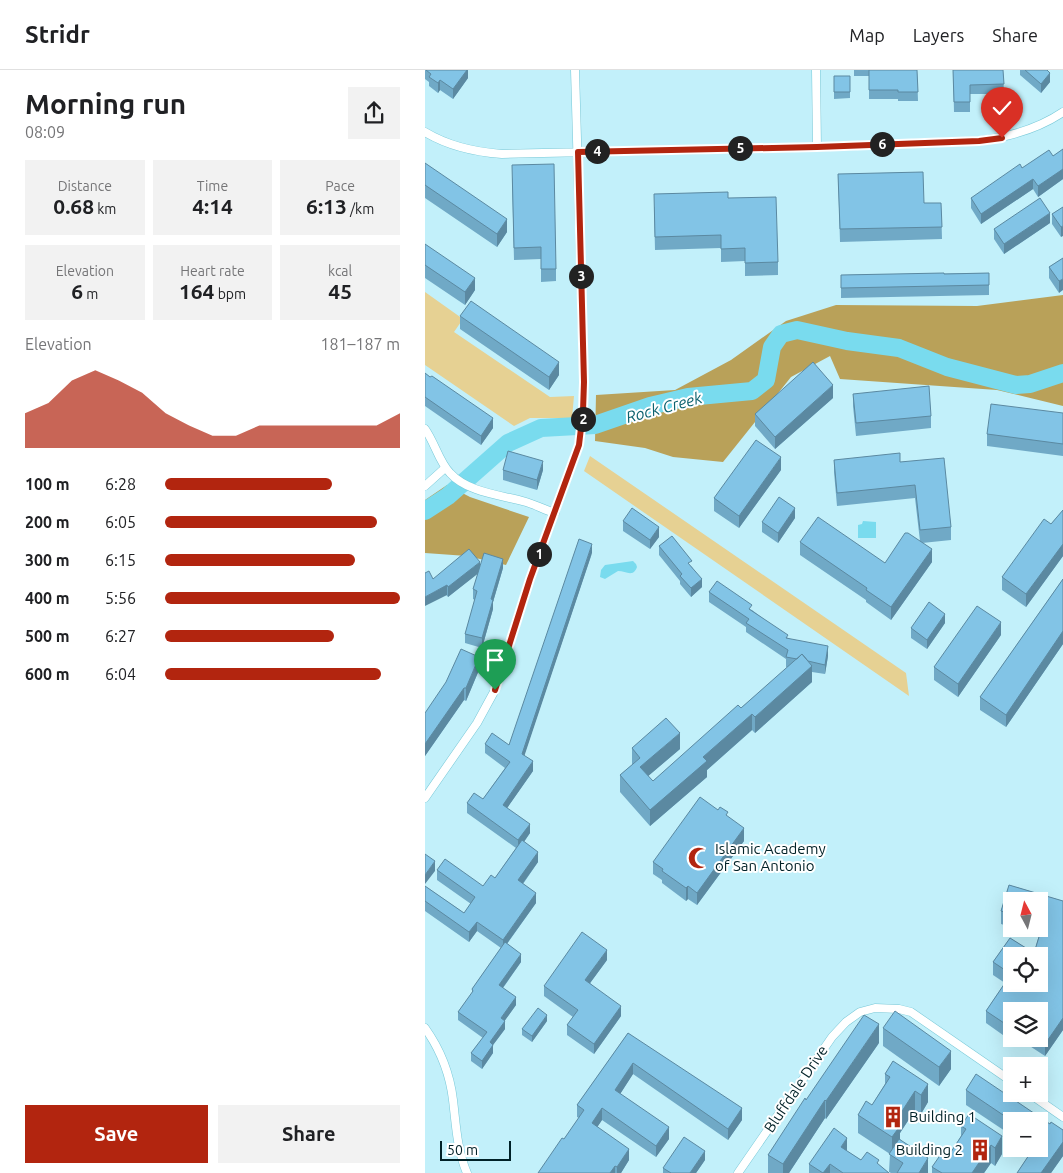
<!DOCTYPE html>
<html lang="en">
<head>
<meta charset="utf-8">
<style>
  body { margin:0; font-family:Ubuntu,sans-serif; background:#f2f2f2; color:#202124; height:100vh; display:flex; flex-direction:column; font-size:19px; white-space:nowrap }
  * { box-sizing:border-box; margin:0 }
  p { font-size:16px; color:#757577 }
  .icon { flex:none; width:28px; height:28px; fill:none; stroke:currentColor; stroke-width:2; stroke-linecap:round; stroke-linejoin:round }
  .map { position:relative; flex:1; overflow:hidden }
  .sheet { display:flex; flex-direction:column; background:#fff; width:425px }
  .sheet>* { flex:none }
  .needle { width:32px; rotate:353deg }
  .controls { position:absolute; left:578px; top:822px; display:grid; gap:10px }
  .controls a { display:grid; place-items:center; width:45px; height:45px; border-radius:0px; background:#fff; box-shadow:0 5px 20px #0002; font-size:25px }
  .scale { position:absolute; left:15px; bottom:12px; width:71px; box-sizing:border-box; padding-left:5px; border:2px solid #002127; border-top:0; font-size:14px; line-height:18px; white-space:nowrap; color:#002127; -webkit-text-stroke:4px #fff; paint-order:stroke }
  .pin { position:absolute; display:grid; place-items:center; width:42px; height:42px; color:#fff; margin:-51px -21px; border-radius:50% 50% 50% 0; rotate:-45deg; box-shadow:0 0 5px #0007 }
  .pin .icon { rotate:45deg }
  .km { position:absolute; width:25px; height:25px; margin:-12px; border-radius:50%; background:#222; color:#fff; font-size:14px; line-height:25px; text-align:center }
  .round { display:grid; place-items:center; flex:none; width:52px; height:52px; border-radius:0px; background:#f2f2f2 }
  .overview { display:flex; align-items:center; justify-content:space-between; height:85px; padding:0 25px }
  h1 { font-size:28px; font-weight:700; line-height:38px }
  .figures { display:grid; grid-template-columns:repeat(3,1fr); gap:8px; height:85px; padding:5px 25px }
  .figures div { display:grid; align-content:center; border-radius:0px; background:#f2f2f2; text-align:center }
  .figures b { font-size:21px; font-weight:700 }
  .figures small { font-size:14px; font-weight:400 }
  .figures p { font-size:14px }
  .chart { height:140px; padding:10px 25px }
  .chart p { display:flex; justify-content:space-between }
  .chart svg { width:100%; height:90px; margin-top:5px; fill:#b2250f; opacity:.7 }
  .primary-button { display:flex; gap:10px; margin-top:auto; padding:10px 25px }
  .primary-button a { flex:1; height:58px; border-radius:0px; background:#b2250f; color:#fff; font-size:20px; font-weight:700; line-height:58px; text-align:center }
  .primary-button a+a { background:#f2f2f2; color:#202124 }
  ul { padding:0 25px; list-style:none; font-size:16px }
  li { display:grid; grid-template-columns:80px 60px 1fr; align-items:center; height:38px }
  li i { height:12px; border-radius:6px; background:#b2250f }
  header { display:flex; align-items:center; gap:30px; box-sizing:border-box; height:70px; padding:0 25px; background:#fff; border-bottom:1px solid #e0e0e0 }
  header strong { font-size:24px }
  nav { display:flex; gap:28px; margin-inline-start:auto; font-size:18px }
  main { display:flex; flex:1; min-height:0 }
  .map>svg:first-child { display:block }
</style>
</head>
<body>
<header>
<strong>Stridr</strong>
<nav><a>Map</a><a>Layers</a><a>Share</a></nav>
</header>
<main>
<section class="sheet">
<div class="overview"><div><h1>Morning run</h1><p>08:09</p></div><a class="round"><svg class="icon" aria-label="share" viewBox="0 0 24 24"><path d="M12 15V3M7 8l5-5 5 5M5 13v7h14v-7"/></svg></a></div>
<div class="figures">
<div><p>Distance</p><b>0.68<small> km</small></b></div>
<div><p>Time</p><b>4:14</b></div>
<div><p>Pace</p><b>6:13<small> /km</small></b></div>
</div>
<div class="figures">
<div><p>Elevation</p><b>6<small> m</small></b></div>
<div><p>Heart rate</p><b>164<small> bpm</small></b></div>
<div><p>kcal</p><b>45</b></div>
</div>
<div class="chart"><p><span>Elevation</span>181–187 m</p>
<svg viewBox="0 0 160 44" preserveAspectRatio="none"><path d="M0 44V27L10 22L20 11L30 6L40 11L50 17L60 27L70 33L80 38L90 38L100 33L110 33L120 33L130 33L140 33L150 33L160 27V44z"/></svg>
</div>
<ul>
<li><b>100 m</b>6:28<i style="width:71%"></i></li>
<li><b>200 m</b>6:05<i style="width:90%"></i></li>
<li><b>300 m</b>6:15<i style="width:81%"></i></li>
<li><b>400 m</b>5:56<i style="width:100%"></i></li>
<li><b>500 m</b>6:27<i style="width:72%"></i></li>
<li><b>600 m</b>6:04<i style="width:92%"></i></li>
</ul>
<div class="primary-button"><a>Save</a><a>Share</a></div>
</section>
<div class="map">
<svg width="638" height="1103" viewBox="0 0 638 1103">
  <rect width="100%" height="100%" fill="#c2f0fa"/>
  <path fill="#e6d193" d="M0,222L38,249L29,262L125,327L149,326L147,348H105L89,356L0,295Z
    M165,386L481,603L484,626L159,401Z"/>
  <path fill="#b9a159" d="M638,225V336L572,320L415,309L405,286L366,307L298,392L248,387L220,378L170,371L171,325L250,320L306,290L361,251L411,235L552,236Z
    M22,415L45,427L104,447L81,495L42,486L0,483V430Z"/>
  <path fill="#79dbee" d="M438,451L451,452V468H433V455L437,454Z
    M208,491L211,494L212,497C208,508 201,501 193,501L180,509L175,507L176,500L180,495Z"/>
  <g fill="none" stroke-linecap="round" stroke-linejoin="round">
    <path stroke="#79dbee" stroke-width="18" d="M0,441L23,426L83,373L116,358L170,355L225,336L263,327L327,321L341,310L347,277L356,264L372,260L422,271L474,278L522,297L591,315L605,314L638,303"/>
    <g stroke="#77c8d7" stroke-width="9">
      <path id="minor" d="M391,0L392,77
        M0,62C23,76 51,82 77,84L392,77L554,71C584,67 613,59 638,42
        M0,359C10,373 14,392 25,403C43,423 77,425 101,432C111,435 120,440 130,443
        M0,416L20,398
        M0,728L52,653L70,620L105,509L154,375L158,341L159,312L150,0
        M0,958C15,979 25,1005 28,1030C31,1055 32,1080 42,1103
        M605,1024L638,1047
        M313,1103L407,967L421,952L435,942L450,938L474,939L486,942L586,1011"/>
    </g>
    <use href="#minor" stroke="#fff" stroke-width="8"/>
  </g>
  <path fill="#70a9c6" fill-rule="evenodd" d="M0,0H43V8L28,29L15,20L13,23L4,16V12L0,9Z
    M429,0H492L493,31H473V29H444V6H429Z
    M528,0H578L579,24H545V42H529Z
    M595,0H622L625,12L616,23L595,5Z
    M409,6H425V28L409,29Z
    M638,79V109L613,127L608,119L556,154L546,138V128L597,98L628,86Z
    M0,93L82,162L72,177L0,128Z
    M413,104L499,133H516L517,169L415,172Z
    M87,107L131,199V211L116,212V189L89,190Z
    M303,128L353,192V205L320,206V191L296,192V178L230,180L229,137Z
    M638,137L636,167L627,154V144Z
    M625,153L579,184L569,169V159Z
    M0,174L50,220L40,235L0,208Z
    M638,188L634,223L624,208V197Z
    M564,203V225L416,228V205Z
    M35,246L134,305L124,320L35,259Z
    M0,303L68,358L56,375L0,336Z
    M428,324L506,346V358L431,366L428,336Z
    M408,328L350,379L330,356V344Z
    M638,343V386L562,376V364Z
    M409,390L475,392L526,457V470L497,473L507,492L466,550L441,532V530L375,485V472L460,493L495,471L490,428L412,436L409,402Z
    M78,400H118L112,420L78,410Z
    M356,400L314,458L289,441V428Z
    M638,440V486L601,537L577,520V507L626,454Z
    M370,448L353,473L337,462V452Z
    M198,451L234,467L225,479L198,461Z
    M234,476L267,497L277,517L266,527L255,514V511L234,485Z
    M167,483L99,685L108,701L82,738L105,763L99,772L113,792L98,814L111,833L82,874L96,892L78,918L91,935L80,950V959L68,975V983L57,999L46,991V983L58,968L33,950V942L47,923V919L76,878L52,861L44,872L0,841V816L39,843L46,834L12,810V800L58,816L70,808L91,778L42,743V733L58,729L80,698L60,683V674L84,675Z
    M55,497L78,498L68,532V539L57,578L40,573V564L50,530L48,529V519L53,503L23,527L8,509Z
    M638,509V574L581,657L555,640V627Z
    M284,522L327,540L363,568L403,586L400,604L387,602V612L330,663L327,660L282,700V707L225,756L195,722V705L207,695V678L255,679L223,706L228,711L316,638L363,597H361V589L321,562V557L284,532Z
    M520,553L502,579L486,568V558Z
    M576,565L533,627L509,610V597Z
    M54,600L41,631L39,630L0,686V643Z
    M303,747L319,771L272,835L263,829L261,831L237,813V810L228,804V792Z
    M584,815L638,831V960L620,986L594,969H614V941H586V967L585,970L561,953V941L580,913L568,905V892L585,868L609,883L614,865L592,859H614V831H586V857L576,854V841ZM586,886H614V914H586Z
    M182,890L165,913L196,946L169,984L142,965V955L148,947L119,926V916Z
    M122,951L107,972L97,965V959Z
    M458,958L526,999L514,1016L458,976Z
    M203,963L317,1050L303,1070L208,1004L195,1024L244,1069L231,1087L177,1050L172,1057L204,1090L196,1103H113L139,1069L154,1048L152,1047V1035Z
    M454,973L401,1049L400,1048L364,1103H343V1085L381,1030Z
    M468,991L503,1032L496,1044L490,1040L475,1063V1069L503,1103H466L464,1102L465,1084L433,1063V1045L447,1035L460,1014V1004Z
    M541,1020L625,1054L638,1060V1086L626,1103H592L608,1079H607H614V1051H586V1065L541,1035Z
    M544,1044L577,1084L570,1096L566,1093L559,1103H507V1097L522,1088L536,1066V1056Z
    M422,1081L436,1090L454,1095L464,1103H384V1094Z
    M280,1090L271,1103H238V1098Z"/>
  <path fill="#5b89a1" d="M42,0H43V8L28,29V19Z
    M625,3V12L616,23V14Z
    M15,10V20L13,23V13Z
    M638,99V109L613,127V116Z
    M608,109V119L556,154V144Z
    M625,143V153L579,184V174Z
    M82,149V162L72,177V164Z
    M638,156V166L636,167V157Z
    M50,208V220L40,235V222Z
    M638,209V220L634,223V211Z
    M134,292V305L124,320V307Z
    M408,315V328L350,379V367Z
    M68,348V358L56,375V366Z
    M356,387V400L314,458V446Z
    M118,391V400L112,420V410Z
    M370,438V448L353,473V463Z
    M234,457V467L225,479V470Z
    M167,474V483L97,693V684Z
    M638,474V486L601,537V524Z
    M507,479V492L466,550V537Z
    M78,489V498L68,532V539L57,578V568L66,529Z
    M55,492V502L23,527V517Z
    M277,509V517L266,527V518Z
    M22,515V525L0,536V527Z
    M520,544V553L502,579V570Z
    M576,552V565L533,627V614Z
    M638,561V574L581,657V645Z
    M403,576V586L400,604V595Z
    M54,587V600L41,631V618Z
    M387,596V612L330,663V647Z
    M39,618V630L0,686V674Z
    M327,644V660L282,700V707L225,756V740L278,687Z
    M255,663V679L215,713V697Z
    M108,691V701L78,744V735Z
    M105,754V763L93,780V770Z
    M319,758V771L272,835V823Z
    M113,782V792L93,820V810Z
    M10,791V801L0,814V805Z
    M263,816V829L261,831V818Z
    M111,823V833L78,879V870Z
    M52,852V861L44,872V862Z
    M182,880V890L160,920V910Z
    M96,884V892L74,923V915Z
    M91,927V935L76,956V948Z
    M196,936V946L169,984V974Z
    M122,945V951L107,972V966Z
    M638,948V960L620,986V974Z
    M80,951V959L68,975V983L57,999V991L65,972Z
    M454,954V973L401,1049V1031Z
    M586,955V967L585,970V957Z
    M526,981V999L514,1016V997Z
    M208,993V1004L190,1032V1020Z
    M503,1014V1032L496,1044V1025Z
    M490,1021V1040L475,1063V1074L467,1085V1067L470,1052Z
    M400,1030V1048L364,1103H358V1094Z
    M177,1038V1050L167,1065V1053Z
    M317,1038V1050L303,1070V1059Z
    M244,1057V1069L231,1087V1076Z
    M577,1066V1084L570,1096V1078Z
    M422,1068V1085L416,1077Z
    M638,1072V1086L626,1103H616Z
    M566,1075V1093L559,1103H547Z
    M204,1079V1090L196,1103H192V1097Z
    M280,1081V1090L271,1103H265Z
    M503,1088V1103H494Z
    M405,1094V1103H398Z
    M190,1096V1103H185Z"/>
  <path fill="#82c4e6" stroke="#5b89a1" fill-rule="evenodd" d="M1,0H42L28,19L15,10L13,13L4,7L6,4Z
    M444,0H492L493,22H473V20H444Z
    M528,0H578L579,14L545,15V32H529Z
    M600,0H622L625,3L616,14Z
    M409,6H425V22H409Z
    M638,79V99L613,116L608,109L556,144L546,128L595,94L597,98L624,80L628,86Z
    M0,93L82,149L72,164L0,115Z
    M129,94L131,199H116V177L89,178L87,95Z
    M498,102L499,133H516L517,157L415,159L413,104Z
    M303,122V128L351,127L353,192L320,193V178L296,179V165L230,167L229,124Z
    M615,128L625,143L579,174L569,159Z
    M638,137V156L636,157L627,144Z
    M0,174L50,208L40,222L0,195Z
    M638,188V209L634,211L624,197Z
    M519,203V204L564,203V215L416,218V205Z
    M46,231L134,292L124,307L35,246Z
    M388,292L408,315L350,367L330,344Z
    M0,303L5,307L7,306L68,348L56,366L0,327Z
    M504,316L506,346L431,353L428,324Z
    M566,334L638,343V374L562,364Z
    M331,370L356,387L314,446L289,428Z
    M83,381L118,391L112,410L78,400Z
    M475,383V392L519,388L526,457L495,460L490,415L412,423L409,390Z
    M354,427L370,438L353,463L337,452Z
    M207,438L234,457L225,470L198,451Z
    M638,440V474L601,524L577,507L619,449L626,454Z
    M393,447L460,493L480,463H483L507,479L466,537L441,520L442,518L375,472Z
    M247,466L267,491L263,493L277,509L266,518L255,506L257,504L234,476Z
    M154,469L167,474L97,684L108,691L78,735L105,754L93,770L42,733L49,723L58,729L85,692L60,674L67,663L84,675Z
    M44,479L55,492L23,517L22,515L0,527V503L4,501L8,509Z
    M59,483L78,489L66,529L68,530L57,568L40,564L52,521L48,519Z
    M638,509V561L581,645L555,627Z
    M292,511L327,535L324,539L363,565L361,568L403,576L400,595L383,591L377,584L372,589L361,587L363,580L321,553L324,549L284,522Z
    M504,532L520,544L502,570L486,558Z
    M552,536L576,552L533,614L509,597Z
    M36,579L54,587L41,618H39L0,674V643L21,612Z
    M377,584L387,596L330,647L327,644L278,687L282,691L225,740L195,705L215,688L207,678L241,648L255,663L215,697L228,711L313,635L316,638Z
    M275,727L293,740L295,737L303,742L301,745L319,758L272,823L263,816L261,818L237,801L238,799L228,792Z
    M97,770L113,782L93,810L111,823L78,870L52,852L44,862L0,831V816L39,843L50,827L12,800L20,789L58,816L66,805L70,808Z
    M0,784L10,791L0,805Z
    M584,815L638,831V948L620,974L613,969L614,941H586V955L585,957L561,941L582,910L580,900L568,892L585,868L609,883L618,854L614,853V831H586V844L576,841ZM586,886H614V914H586Z
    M157,862L182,880L160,910L196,936L169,974L142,955L153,940L119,916Z
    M80,872L96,884L74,915L91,927L76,948L80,951L65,972L68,975L57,991L46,983L62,962L33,942L48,921L47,919Z
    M113,938L122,945L107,966L97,959Z
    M470,941L526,981L514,997L458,958Z
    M439,945L454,954L401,1031L400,1030L358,1094L343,1085L380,1028L381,1030Z
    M203,963L317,1038L303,1059L208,993L190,1020L244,1057L231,1076L177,1038L167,1053L204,1079L192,1097L190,1096L185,1103H113L137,1068L139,1069L159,1040L152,1035Z
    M468,991L503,1014L496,1025L490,1021L470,1052L475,1056L467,1067L433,1045L441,1031L447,1035L465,1007L460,1004Z
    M551,1004L625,1054L626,1052L638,1060V1072L616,1103H592L608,1079H614V1051H587L541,1020Z
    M544,1044L577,1066L570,1078L566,1075L547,1103H517L507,1097L516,1084L522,1088L541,1059L536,1056Z
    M409,1058L422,1068L416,1077L436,1090L442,1082L454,1090L452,1093L464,1103H418L405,1094L398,1103L384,1094Z
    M259,1067L280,1081L265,1103H246L238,1098Z
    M474,1069L503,1088L494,1103H472L478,1093L464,1084Z"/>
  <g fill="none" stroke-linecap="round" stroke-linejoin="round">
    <g stroke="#fff" stroke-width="10">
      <path id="route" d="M70,620L105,509L154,375L158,341L159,312L153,82L392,77L554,71L577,68"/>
    </g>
    <use href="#route" stroke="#b2250f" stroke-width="6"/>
  </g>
  <defs>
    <g id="mosque-bare" transform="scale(1.725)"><path d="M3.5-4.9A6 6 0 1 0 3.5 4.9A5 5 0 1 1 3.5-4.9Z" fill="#b2250f" stroke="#fff" stroke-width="2.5" paint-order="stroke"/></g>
    <g id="building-bare" transform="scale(1.725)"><path d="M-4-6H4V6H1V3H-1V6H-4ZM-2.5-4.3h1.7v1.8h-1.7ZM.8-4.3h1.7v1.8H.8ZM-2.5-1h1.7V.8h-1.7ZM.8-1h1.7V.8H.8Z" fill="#b2250f" stroke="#fff" stroke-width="2.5" paint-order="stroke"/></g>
  </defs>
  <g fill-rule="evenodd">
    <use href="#mosque-bare" x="274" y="788"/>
    <use href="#building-bare" x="468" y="1047"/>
    <use href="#building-bare" x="555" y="1080"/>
  </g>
  <g text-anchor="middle" stroke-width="4" stroke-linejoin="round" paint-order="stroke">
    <g font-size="15" fill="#002127" stroke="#fff" text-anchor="start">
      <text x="290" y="784">Islamic Academy<tspan x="290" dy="17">of San Antonio</tspan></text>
      <text x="484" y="1052">Building 1</text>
      <text x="538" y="1085" text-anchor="end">Building 2</text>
    </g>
    <g font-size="15" fill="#002127" stroke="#fff">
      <text transform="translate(371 1019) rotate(-56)" y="5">Bluffdale Drive</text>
    </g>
    <g font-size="16" font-style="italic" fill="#0d626f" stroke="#fff">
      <text transform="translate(239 337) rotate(-15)" y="6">Rock Creek</text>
    </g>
  </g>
</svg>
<div class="controls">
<a><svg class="needle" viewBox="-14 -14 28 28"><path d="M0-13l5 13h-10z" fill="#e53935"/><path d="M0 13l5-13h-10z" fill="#757577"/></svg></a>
<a><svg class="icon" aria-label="locate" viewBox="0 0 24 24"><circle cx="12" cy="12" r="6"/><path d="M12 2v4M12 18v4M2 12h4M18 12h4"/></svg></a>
<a><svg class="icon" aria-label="layers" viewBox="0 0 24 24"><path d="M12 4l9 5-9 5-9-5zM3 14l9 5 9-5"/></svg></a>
<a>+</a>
<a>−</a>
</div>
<div class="scale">50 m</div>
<div class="pin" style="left:70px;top:620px;background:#1e9e55"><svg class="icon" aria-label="arrive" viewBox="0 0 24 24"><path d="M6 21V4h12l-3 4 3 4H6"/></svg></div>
<div class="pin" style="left:577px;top:68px;background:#d93025"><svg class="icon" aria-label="check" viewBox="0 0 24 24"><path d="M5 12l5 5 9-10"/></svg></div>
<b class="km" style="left:114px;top:484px">1</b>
<b class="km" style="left:158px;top:349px">2</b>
<b class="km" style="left:156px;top:206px">3</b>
<b class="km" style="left:172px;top:81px">4</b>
<b class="km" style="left:315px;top:78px">5</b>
<b class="km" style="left:457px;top:74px">6</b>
</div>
</main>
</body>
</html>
